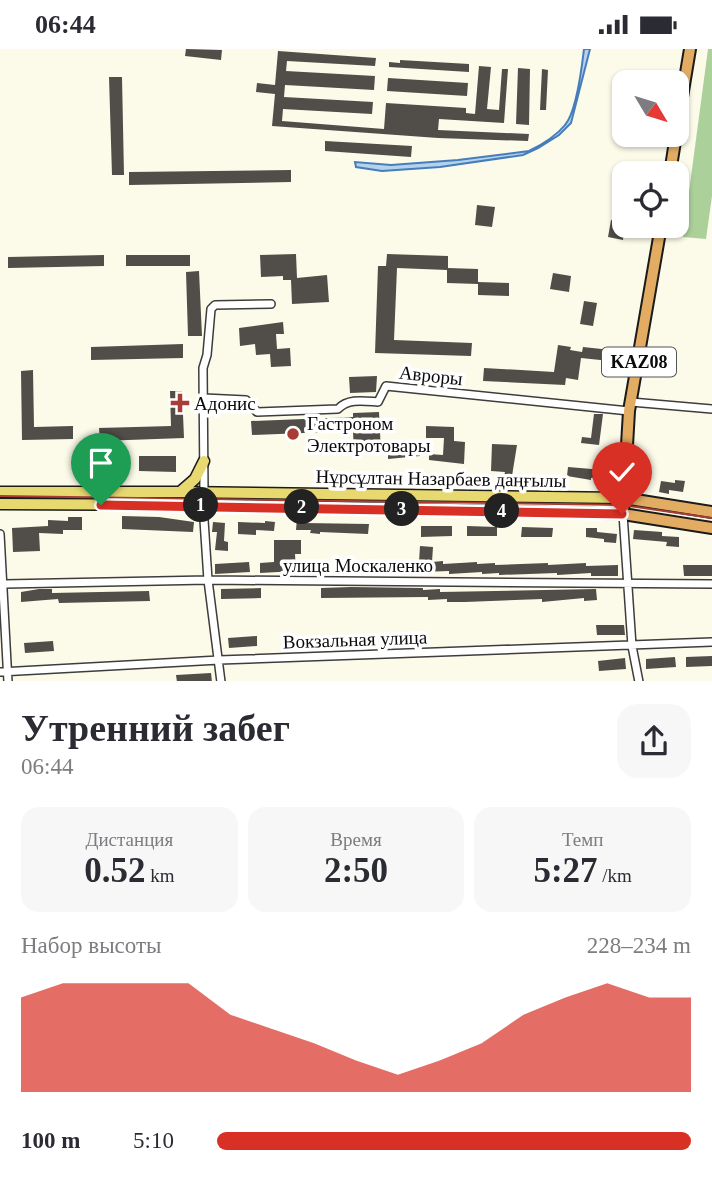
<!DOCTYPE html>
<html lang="ru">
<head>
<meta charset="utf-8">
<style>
  body { margin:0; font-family:"Times New Roman",serif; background:#f7f7f7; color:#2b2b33; height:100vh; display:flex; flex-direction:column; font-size:26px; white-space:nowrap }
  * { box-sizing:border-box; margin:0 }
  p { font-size:23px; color:#7c7c81 }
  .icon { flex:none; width:38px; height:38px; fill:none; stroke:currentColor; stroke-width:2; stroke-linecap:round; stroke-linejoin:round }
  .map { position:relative; height:632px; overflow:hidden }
  .panel { display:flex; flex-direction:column; background:#fff; flex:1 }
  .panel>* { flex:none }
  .needle { width:46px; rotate:128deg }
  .fabs { position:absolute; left:612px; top:21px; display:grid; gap:14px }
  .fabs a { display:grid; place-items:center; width:77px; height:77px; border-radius:14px; background:#fff; box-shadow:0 2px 5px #0004; font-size:35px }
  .pin { position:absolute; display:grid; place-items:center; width:60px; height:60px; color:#fff; margin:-72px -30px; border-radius:50% 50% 50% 0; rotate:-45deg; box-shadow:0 0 7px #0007 }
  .pin .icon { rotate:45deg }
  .km { position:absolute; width:35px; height:35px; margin:-18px; border-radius:50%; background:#222; color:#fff; font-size:19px; line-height:35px; text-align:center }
  .round { display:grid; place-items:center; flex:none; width:74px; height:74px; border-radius:21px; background:#f7f7f7 }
  .overview { display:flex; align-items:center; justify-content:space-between; height:119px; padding:0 21px }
  h1 { font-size:38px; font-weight:600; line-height:52px }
  .metrics { display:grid; grid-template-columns:repeat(3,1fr); gap:10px; height:119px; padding:7px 21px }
  .metrics div { display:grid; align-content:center; border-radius:18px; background:#f7f7f7; text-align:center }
  .metrics b { font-size:35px; font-weight:600 }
  .metrics small { font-size:19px; font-weight:400 }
  .metrics p { font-size:19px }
  .chart { height:196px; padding:14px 21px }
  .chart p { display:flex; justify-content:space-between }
  .chart svg { width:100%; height:126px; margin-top:7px; fill:#d93025; opacity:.7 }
  ul { padding:0 21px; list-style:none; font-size:23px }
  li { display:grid; grid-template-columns:112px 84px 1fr; align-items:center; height:52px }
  li i { height:18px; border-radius:9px; background:#d93025 }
  .status { display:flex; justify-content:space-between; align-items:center; height:49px; padding:0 35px; background:#fff; direction:ltr }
  .status svg { height:19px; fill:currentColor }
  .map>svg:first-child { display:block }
</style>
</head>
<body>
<div class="status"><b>06:44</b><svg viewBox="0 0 49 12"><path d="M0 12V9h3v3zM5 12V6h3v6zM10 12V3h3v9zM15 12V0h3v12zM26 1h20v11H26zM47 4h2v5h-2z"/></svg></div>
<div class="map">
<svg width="712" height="633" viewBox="0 0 712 633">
  <rect width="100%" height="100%" fill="#fcfbea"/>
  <path fill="#acd09a" d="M708,0H712V147L706,190L683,188Z"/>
  <path fill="#b5d2ed" stroke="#467ebb" stroke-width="2" d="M584,0H590L571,74L559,86L538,99L523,106L440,118L382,122L356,118L355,113L391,116L458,111L529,102C541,96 557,86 565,76C577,62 582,17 584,0Z"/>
  <path fill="#514d48" d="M186,0L222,1L221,11L185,7Z
    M278,2L376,9L375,17L287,12L286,22L375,27L374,41L285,36L284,48L373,53L372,65L283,60L282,72L384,80L386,54L466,59V64L475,65L479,17L491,18L487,60L499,61L502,20H508L504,74L439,70L438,81L529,85L528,92L438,89L272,77L275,45L256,43L257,34L275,36Z
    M400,11L469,15V23L389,18V13L400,14Z
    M518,19L530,20L529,76L516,75Z
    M542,20L548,21L546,61H540Z
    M109,28H122L124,126H112Z
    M388,29L468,34L467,47L387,42Z
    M325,92L412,97L411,108L325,102Z
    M291,121V133L129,136V123Z
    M477,156L495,158L492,178L475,176Z
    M611,171L625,174L623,191L608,188Z
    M296,205L297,229L327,226L329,253L292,255L291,231H283V227L261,228L260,206Z
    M387,205L448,207V219L478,220V235L447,234V221L397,219L394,291L472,294L471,307L375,304L378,217H386Z
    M104,206V217L8,219V208Z
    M126,206H190V217H126Z
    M199,222L202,287H188L186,223Z
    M553,224L571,227L569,243L550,240Z
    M478,233L509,234V247L478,246Z
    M584,252L597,254L593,277L580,275Z
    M283,273L284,285H276L277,300L290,299L291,317L271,318L270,305L256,306L255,295L240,297L239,279Z
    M183,295V309L91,311V298Z
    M558,296L571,298L570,301L582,303L583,298L611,301L610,312L581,309L578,331L566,329L565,336L483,332L484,319L554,323Z
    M33,321L34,378L73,377V390L22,391L21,322Z
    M377,327L376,343L350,344L349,328Z
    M170,342H182L184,389L100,392L99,379L171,377Z
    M379,363L381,403L354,405L353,382L252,386L251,372L353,368V364Z
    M594,365H603L599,396L581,394L582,388L591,389Z
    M426,377L454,378V392L465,393L464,415L429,411V405L443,406L444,389H426Z
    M492,395L517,396L512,427H504L505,423L491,422Z
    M407,397H419L420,407L388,410V400L407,399Z
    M139,407H176V423L139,422Z
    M568,418L616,422L615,431L601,428L591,429V431L567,427Z
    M675,431L685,432L683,443L669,441V445L659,443L661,432L675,434Z
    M122,467L159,468L194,473L193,483L122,480Z
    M68,468H82V481H63V485L39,484L40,502L13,503L12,479L48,477V471L68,472Z
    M297,469L303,470V474L369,475L368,485L320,483V485L310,484L311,481H296Z
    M265,472L275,473L274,482L256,481V486L238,485V473L265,474Z
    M213,473L225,474L224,492L228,493V502L215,501L217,483H212Z
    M421,477H452V487L421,488Z
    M467,477L497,478V487H467Z
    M522,478L553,479L552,488H521Z
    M586,479H597V483L617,485L616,494L604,493V490L586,488Z
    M634,481L662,483V487L679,488V498L666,497L667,493L633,490Z
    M274,491H301V505H295L296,522L260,524V514L274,513Z
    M420,497L433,498L432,513L443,512V515L477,513V515L495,514V516L548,514V516L586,514V517L618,516V527H591V524L557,526V524L499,526V524L482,525V523L449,525V522L394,524V522L336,523L335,513H419Z
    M249,513L250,523L215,525V515Z
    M683,516H712V527H684Z
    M351,538L423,539V541L440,540V543L596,540L597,551L584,552V549L542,553V550L465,553H447V550L428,551V548L321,549V539Z
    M261,539V549L221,550V540Z
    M39,540H52V544L149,542L150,552L59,554L58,550L21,553V543Z
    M596,576H624L625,586H597Z
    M257,587V597L229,599L228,589Z
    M53,592L54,602L25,604L24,594Z
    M712,607V617L686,618V608Z
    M675,608L676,618L646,620V610Z
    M625,609L626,620L599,622L598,612Z
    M211,624L212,633H177L176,626Z"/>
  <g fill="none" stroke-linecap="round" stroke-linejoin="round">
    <g stroke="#3d3d3d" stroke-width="10">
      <path id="minor" d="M204,349L246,351L257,363L338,360C348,349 364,352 378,353L386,337L629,362
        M631,353L712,360
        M204,444L203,319L207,306L211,260L215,256L271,255
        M203,456L208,531L221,633
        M623,465L632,597L639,633
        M0,485L8,633
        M5,535L208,531L712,535
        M0,623L219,611L712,593"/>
    </g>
    <g stroke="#1b1b1b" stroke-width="13">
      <path id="major" d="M0,443H180L623,449
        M180,443L195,430L204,412
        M0,455L203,456L623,465"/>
    </g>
    <g stroke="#1b1b1b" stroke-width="14">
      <path id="highway" d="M677,78L690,0
        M670,124L676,86
        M661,177L629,362L623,465L712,479
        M623,449L712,463"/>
    </g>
    <use href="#minor" stroke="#fff" stroke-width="7"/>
    <use href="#major" stroke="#e7d870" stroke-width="10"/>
    <use href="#highway" stroke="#e2ac63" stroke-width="10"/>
    <path stroke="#a83d35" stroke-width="2" d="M0,447L623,456L712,469"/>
  </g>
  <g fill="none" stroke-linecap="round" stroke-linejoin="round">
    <g stroke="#fff" stroke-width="14">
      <path id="route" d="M101,456L622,465"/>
    </g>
    <use href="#route" stroke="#d93025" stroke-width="9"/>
  </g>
  <g fill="#a83d35" stroke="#fff" stroke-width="2.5">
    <path d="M176.5 343.5h7v7h7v7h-7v7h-7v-7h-7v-7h7z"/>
    <circle cx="293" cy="385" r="7"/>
  </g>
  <g text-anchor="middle" stroke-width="7" stroke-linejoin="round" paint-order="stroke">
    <rect fill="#fff" stroke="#545454" stroke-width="2" x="602" y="298.5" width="74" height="29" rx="5"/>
    <g font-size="18" font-weight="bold" fill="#0a0a0a">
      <text x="639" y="319">KAZ08</text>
    </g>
    <g font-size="19" fill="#0a0a0a" stroke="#fff">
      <text transform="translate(431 326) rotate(6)" y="7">Авроры</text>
      <text transform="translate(441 429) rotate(1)" y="7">Нұрсұлтан Назарбаев даңғылы</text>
      <text x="358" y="523">улица Москаленко</text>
      <text transform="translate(355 590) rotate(-2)" y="7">Вокзальная улица</text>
    </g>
    <g font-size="19" fill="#0a0a0a" stroke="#fff" text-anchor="start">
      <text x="194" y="361">Адонис</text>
      <text x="307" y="381">Гастроном<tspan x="307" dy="22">Электротовары</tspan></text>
    </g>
  </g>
</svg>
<div class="fabs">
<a><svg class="needle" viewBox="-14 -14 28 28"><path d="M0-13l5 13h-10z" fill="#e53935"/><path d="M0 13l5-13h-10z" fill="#7c7c81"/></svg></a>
<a><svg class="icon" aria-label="locate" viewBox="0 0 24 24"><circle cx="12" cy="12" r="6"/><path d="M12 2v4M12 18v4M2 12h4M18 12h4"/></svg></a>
</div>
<div class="pin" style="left:101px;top:456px;background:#1e9e55"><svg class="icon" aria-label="arrive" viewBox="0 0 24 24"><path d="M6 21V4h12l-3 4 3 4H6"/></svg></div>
<div class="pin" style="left:622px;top:465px;background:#d93025"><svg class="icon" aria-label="check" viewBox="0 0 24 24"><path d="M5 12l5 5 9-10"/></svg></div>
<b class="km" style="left:201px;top:456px">1</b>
<b class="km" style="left:302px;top:458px">2</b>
<b class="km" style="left:402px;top:460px">3</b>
<b class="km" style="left:502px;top:462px">4</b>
</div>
<section class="panel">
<div class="overview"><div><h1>Утренний забег</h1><p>06:44</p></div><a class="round"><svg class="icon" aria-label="share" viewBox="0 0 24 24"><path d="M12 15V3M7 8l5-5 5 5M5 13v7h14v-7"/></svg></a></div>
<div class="metrics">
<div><p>Дистанция</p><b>0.52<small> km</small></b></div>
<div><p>Время</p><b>2:50</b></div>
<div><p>Темп</p><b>5:27<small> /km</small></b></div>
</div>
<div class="chart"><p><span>Набор высоты</span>228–234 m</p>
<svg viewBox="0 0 160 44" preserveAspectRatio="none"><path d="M0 44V11L10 6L20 6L30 6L40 6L50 17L60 22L70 27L80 33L90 38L100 33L110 27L120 17L130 11L140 6L150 11L160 11V44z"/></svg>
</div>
<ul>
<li><b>100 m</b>5:10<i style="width:100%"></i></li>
</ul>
</section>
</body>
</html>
